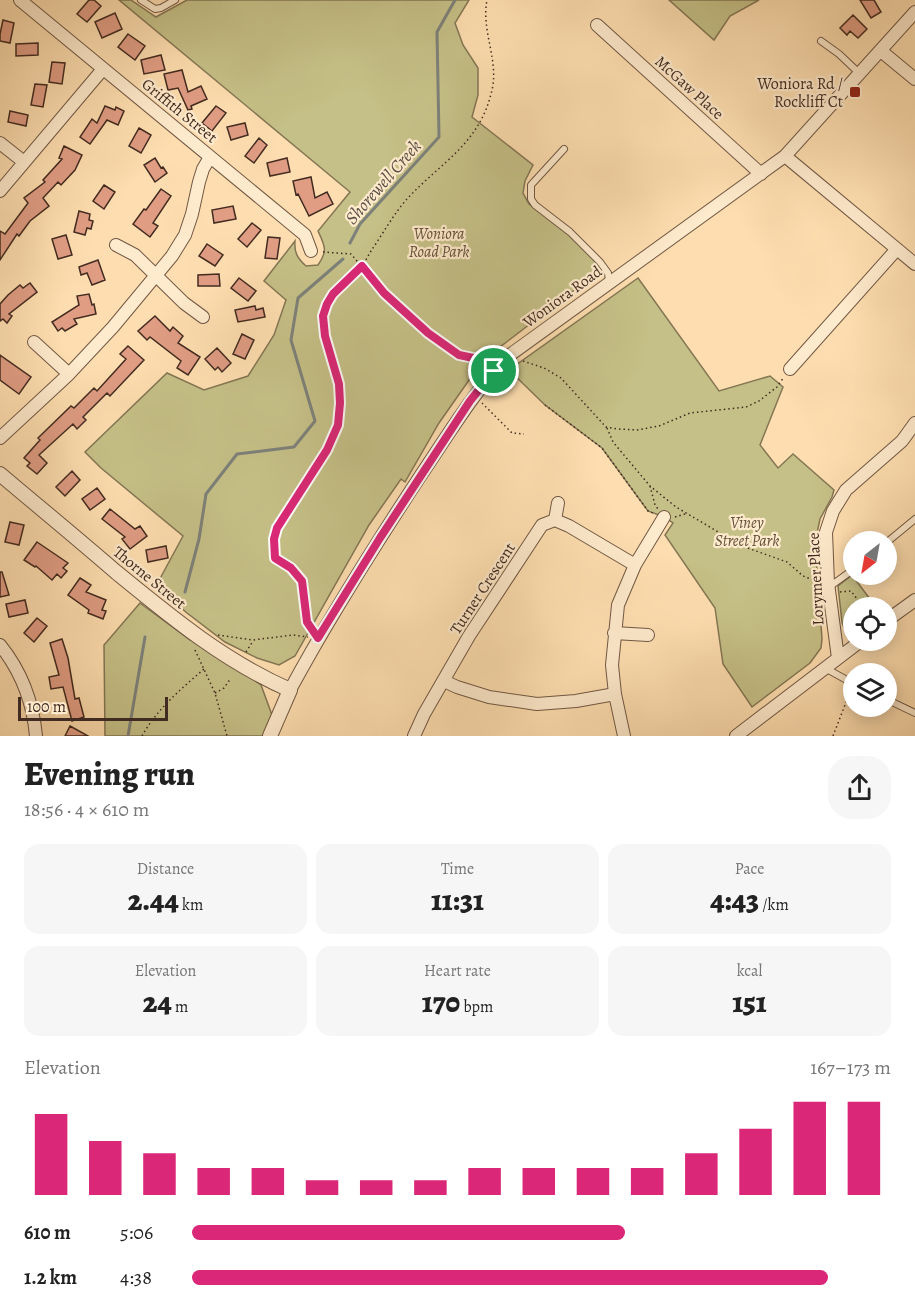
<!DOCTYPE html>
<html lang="en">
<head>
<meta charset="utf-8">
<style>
  body { margin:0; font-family:Alegreya,serif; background:#f6f6f6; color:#222; height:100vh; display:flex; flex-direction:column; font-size:22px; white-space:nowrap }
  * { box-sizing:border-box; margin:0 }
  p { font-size:20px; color:#767676 }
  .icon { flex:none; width:33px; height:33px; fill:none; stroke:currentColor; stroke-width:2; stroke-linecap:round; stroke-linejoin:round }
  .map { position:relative; height:736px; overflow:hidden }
  .sheet { display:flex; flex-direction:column; background:#fff; flex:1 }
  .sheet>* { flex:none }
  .needle { width:39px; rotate:211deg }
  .tools { position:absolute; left:843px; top:531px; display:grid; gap:12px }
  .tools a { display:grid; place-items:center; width:54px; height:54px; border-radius:50%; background:#fff; box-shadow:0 3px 15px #0003; font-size:30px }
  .scale { position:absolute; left:18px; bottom:15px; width:150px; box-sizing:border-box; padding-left:6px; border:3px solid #422b20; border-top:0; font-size:16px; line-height:21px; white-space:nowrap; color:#422b20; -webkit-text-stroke:4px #feeacc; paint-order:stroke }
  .pin { position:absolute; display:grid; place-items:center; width:51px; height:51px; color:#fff; margin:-26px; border:3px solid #fff; border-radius:50%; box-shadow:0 2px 6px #0007 }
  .round { display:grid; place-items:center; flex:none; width:63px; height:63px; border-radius:24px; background:#f6f6f6 }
  .head { display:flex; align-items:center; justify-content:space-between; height:102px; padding:0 24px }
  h1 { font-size:33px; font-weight:800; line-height:45px }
  .metrics { display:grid; grid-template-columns:repeat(3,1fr); gap:9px; height:102px; padding:6px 24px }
  .metrics div { display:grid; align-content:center; border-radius:15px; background:#f6f6f6; text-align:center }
  .metrics b { font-size:30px; font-weight:800 }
  .metrics small { font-size:16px; font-weight:400 }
  .metrics p { font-size:16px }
  .chart { height:168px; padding:12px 24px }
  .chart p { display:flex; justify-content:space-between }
  .chart svg { width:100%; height:108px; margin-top:6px; stroke:#db2777; stroke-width:6 }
  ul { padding:0 24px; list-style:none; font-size:20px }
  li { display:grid; grid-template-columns:96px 72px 1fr; align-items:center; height:45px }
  li i { height:15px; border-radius:8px; background:#db2777 }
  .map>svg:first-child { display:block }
</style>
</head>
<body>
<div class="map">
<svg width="915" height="736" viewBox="0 0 915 736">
  <rect width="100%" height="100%" fill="#fedeb0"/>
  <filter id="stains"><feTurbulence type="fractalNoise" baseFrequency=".00333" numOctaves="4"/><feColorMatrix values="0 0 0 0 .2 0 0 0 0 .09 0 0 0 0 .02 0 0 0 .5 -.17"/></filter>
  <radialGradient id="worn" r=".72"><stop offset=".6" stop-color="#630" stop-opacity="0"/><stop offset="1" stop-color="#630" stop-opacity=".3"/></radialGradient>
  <path fill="#c5c087" stroke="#847654" stroke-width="1.5" d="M119,0H131L156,17L187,0H469L455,23L463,45L478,68V95L472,117L533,165L525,181L523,193L529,204L561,228L583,247L598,263V272L483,360L439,423L405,482L401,479L369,525L295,656L279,665L257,658L225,642L187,613L156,586L183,536L101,468L85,452L167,373L204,390L248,376L274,335L286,300L264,281L295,241C294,252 297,258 306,266L318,265C328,251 325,246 318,231L350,192Z
    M669,0H759L730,16L714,40Z
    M638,278L719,391L770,376L783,387L760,445L778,468L793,454L834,490L832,497L820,519L815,543L822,639L821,648L810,663L752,707L723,664L715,608L665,535L673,523L664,517L648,511L602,448L545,405L509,370Z
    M852,575L876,607L854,608L853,630L849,631L844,628L842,622L838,586Z
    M140,603L190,640L197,637L261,685L272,715L263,736H105L104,645Z"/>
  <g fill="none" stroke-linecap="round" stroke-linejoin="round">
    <path stroke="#7d817a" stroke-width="3" d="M350,243L360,224L439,137L437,32L455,0
      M185,592L199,539L206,494L237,454L294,447L315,421L291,340L298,298L343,259
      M128,736L145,637"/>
  </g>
  <path fill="#e09d84" stroke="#422b20" stroke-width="1.5" d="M89,0H94L101,6L87,22L77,14Z
    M860,0H874L881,12L871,18Z
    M115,13L122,29L102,38L95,22Z
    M853,15L867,29L858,38L850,31L847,35L840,28Z
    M3,20L14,23L10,43L0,41V34Z
    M128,34L145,46L135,60L118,47Z
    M38,43V55L16,56V44Z
    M161,55L165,70L144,74L141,60Z
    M52,62L65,63L62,84L49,82Z
    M182,70L188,92L201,86L207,99L191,106L192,109L188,110L178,88L168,90L164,74Z
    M35,84L47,85L43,107L31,105Z
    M105,106L115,110L116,107L124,111L118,125L107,120L90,144L80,137L92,119L97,123Z
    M216,106L226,113L212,131L202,123Z
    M10,111L28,115L26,126L8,122Z
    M245,123L248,135L231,140L227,127Z
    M139,128L151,135L141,153L129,146Z
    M259,138L267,145L254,163L245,156Z
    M64,146L82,155L75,170L61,185L58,182L43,198L49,206L30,221L19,236L17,234L0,260V231L5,234L28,203L24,198L45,182L43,180L62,159L59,158Z
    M155,158L161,168L163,167L167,173L155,182L144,165Z
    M287,158L290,172L270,176L267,163Z
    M311,177L315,198L327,192L333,204L309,216L298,194L296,195L293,181Z
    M104,185L115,192L104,209L93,201Z
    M161,189L171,196L153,223L158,226L150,237L133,224L144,209L146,210Z
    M233,206L236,219L214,223L212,210Z
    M79,211L90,214L89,220L93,221L91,229L87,228L85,235L74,232Z
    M252,223L261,230L247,247L238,239Z
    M66,235L72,255L58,259L52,239Z
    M268,237L280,238L277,259L265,258Z
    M207,244L223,255L215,266L199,256Z
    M98,260L105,280L92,285L87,273L81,275L79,267Z
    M219,274L220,286H198V275Z
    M239,278L256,291L248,301L231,288Z
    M30,283L37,292L9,314L12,316L7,323L3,319L0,321V304L8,295L20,285L23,288Z
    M89,294L92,305L94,304L96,314L74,319L77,324L65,331L62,328L58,331L52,322L79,305L77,296Z
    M255,306L256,310L263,308L265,317L238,322L235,310Z
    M155,316L170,331L173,327L183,336L178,343L200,357L188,375L177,368L181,361L150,337L147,340L138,331Z
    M242,334L254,340L245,359L233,354Z
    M128,346L144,360L110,396L107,393L83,417L86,420L77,429L73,424L39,455L47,463L37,474L27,466L30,463L24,458L40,440L38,438L71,406L74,408L94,388L97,391L126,359L120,354Z
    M217,348L231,363L222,372L218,367L215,370L205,359Z
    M0,355L31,377L19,394L0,380Z
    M72,471L80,480L65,496L56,487Z
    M97,488L105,499L90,510L82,499Z
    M110,509L135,529L140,526L147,536L130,549L122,539L125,537L102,519Z
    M10,522L24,525L19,545L5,542Z
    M37,542L68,563L63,568L67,571L61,578L57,574L52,580L36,566L35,567L24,560Z
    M166,546L168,558L148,562L146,550Z
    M0,572H2L9,595L0,597Z
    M80,578L91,585L86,592L106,600L102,610L106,611L103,619L88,613L89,610L68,595Z
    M25,600L28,613L9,617L6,604Z
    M37,618L47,626L34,642L24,633Z
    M62,639L68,658L75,699L79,698L84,717L72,721L63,687L51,689L49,677L59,675L50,643Z
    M70,726L88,736H65Z"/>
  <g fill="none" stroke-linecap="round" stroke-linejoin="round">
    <g stroke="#715844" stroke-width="8">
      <path id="service" d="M141,0L155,9L161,8L175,0
        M821,41L839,54L859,73
        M564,149L531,185V199L535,205L570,232L600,262L608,273L609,282
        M886,543L915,519
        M829,587L854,569
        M825,668L854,684
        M886,699L915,713"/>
    </g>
    <g stroke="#715844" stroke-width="14">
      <path id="minor" d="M20,0L305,235L311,251
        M597,25L761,174
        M881,51L915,79
        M0,143L24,162
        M785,156L915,264
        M0,191L103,69
        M116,245L135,255L184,303L203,317
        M34,342L69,374
        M790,369L897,249
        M0,438L69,374L113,327L172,256L185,235L192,214L199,182L203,169L210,157
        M555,520L558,503
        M886,621L915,600
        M614,633L648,635
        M0,645C21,671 33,703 36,736
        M838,658L828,583L826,532L833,511L846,490L902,441L915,423
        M444,681L457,687L489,697L537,704L576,701L615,694
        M290,690C330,616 375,545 421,475C448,435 473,393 507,357L785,156L915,12
        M414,736L424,714L469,636L542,525L555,520L569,526L635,565
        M624,736L615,694L612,665L618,605L635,565L664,517
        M736,736L862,640"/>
    </g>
    <g stroke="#715844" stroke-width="16">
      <path id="tertiary" d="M0,474C39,507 78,539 116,572C171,617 224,661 290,690L270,736"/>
    </g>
    <path stroke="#422b20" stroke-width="1.5" stroke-dasharray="1.5 3" stroke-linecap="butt" d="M323,252L351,254L384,293L428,333L459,355L483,360L486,364
      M523,361L544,368L561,378L606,427L618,429L637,430L659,426L690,413L746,407L759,401L777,387L784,377
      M482,403L512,433L524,434
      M545,405L602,448L648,511L653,513
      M607,428L613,442L650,486L676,507L742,546L787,562L803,576L816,581
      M650,486L655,505L658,509
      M675,517L688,513
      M840,592L851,591L864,608
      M312,629C298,610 311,585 291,568C287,564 280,561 275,558L274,539L277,528C290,509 302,490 314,471C323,457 332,443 337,427C339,420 340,411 340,404C341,373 312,331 327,303C335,288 351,279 362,266C365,262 368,256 371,251C382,235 395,212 407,199C441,162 480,144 492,90C499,60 481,31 487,0
      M218,635L253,640L293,635L308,637
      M195,650L215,693L227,736
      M246,652L253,641
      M215,693L224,688L231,678
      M142,736C157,709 181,689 204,669
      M833,736L850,692"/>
    <use href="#service" stroke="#feeacc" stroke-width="6"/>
    <use href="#minor" stroke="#feeacc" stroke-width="12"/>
    <use href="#tertiary" stroke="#feeacc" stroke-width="14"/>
  </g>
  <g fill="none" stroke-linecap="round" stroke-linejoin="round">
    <g stroke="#fff" stroke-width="12">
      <path id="route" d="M362,266L384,293L428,333L459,355L483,360L494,371L470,401L380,538L318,638L307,622L302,581L291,568L275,558L274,539L277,528L327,450L338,425L340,403L339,384L325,336L323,316L327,304L333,294Z"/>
    </g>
    <use href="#route" stroke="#db2777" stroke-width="8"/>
  </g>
  <rect fill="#8f2418" stroke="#feeacc" stroke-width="2" x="849" y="86" width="12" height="12" rx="3"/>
  <g text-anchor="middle" stroke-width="4.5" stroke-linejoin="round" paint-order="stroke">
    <g font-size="16" fill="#422b20" stroke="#feeacc" text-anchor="end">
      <text x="843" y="89">Woniora Rd /<tspan x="843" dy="18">Rockliff Ct</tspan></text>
    </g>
    <g font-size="16" fill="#422b20" stroke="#feeacc">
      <text transform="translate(690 87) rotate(42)" y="6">McGaw Place</text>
      <text transform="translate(180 110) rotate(39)" y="6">Griffith Street</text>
      <text transform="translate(562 296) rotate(-36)" y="6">Woniora Road</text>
      <text transform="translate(150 577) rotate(39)" y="6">Thorne Street</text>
      <text transform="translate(815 579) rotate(-93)" y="6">Lorymer Place</text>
      <text transform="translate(482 588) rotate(-57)" y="6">Turner Crescent</text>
    </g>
    <g font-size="16" font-style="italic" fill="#63503a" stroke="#feeacc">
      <text x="439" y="239">Woniora<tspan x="439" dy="18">Road Park</tspan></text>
      <text x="747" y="528">Viney<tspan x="747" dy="18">Street Park</tspan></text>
    </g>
    <g font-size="18" font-style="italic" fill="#5a4f46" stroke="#feeacc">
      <text transform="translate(383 182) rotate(-49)" y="6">Shorewell Creek</text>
    </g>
  </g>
  <rect width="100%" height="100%" filter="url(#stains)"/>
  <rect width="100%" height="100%" fill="url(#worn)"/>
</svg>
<div class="tools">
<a><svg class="needle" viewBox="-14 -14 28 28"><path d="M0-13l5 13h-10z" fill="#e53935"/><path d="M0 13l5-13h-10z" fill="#767676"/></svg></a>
<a><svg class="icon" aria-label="locate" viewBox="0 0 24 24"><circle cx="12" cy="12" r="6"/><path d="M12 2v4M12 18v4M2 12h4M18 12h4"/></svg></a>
<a><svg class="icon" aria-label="layers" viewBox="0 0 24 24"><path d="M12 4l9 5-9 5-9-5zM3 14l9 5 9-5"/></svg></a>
</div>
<div class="scale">100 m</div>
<div class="pin" style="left:494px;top:371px;background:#1e9e55"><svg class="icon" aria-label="arrive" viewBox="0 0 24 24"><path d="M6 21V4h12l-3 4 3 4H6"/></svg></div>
</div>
<section class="sheet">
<div class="head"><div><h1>Evening run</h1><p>18:56 · 4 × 610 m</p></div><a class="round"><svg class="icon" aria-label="share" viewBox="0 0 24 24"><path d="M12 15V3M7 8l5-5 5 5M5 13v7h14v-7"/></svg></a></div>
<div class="metrics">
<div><p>Distance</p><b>2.44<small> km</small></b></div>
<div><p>Time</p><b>11:31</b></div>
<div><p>Pace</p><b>4:43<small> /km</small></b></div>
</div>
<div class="metrics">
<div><p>Elevation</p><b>24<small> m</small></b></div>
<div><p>Heart rate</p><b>170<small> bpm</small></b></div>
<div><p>kcal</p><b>151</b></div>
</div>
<div class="chart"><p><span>Elevation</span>167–173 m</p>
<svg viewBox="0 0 160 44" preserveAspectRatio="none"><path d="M5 44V11M15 44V22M25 44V27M35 44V33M45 44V33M55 44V38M65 44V38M75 44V38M85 44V33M95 44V33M105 44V33M115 44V33M125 44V27M135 44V17M145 44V6M155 44V6"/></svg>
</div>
<ul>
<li><b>610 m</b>5:06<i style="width:62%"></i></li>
<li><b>1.2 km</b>4:38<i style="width:91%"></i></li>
</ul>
</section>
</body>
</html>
